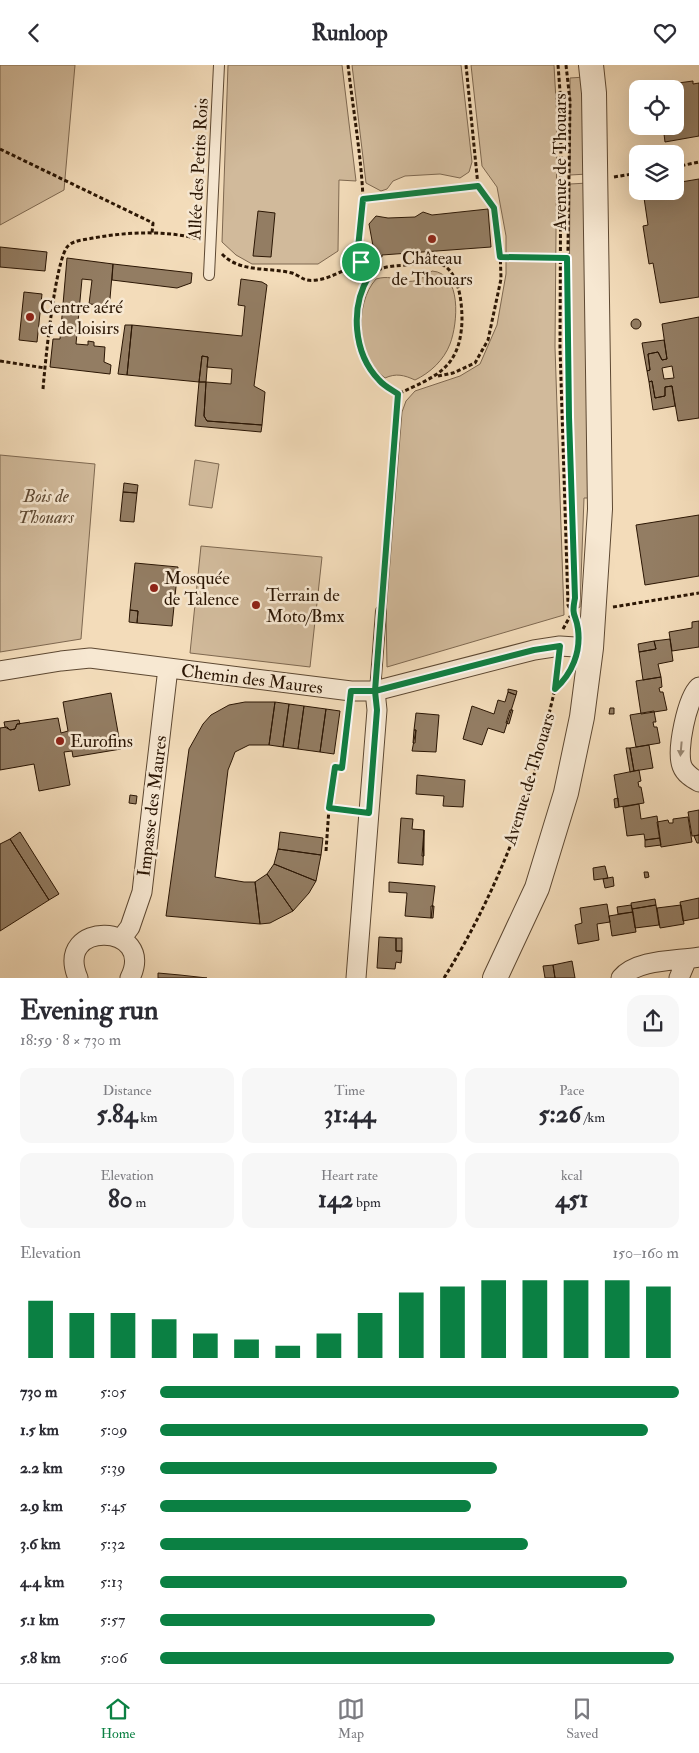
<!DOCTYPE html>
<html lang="en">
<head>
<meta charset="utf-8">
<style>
  body { margin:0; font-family:"IM FELL Double Pica",serif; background:#f7f7f7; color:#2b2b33; height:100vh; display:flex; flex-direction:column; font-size:19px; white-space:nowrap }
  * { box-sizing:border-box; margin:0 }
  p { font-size:16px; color:#7c7c81 }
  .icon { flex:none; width:28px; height:28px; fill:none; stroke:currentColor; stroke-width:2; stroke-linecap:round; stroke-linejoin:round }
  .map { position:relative; height:913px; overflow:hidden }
  .details { display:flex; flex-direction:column; background:#fff; flex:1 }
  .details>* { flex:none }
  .buttons { position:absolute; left:629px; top:15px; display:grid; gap:10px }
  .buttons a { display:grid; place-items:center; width:55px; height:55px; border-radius:10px; background:#fff; box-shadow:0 5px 20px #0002; font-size:25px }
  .pin { position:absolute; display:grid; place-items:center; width:42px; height:42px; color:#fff; margin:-21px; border:2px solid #fff; border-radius:50%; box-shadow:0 1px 5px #0007 }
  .round { display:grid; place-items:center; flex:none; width:52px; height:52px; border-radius:15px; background:#f7f7f7 }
  .overview { display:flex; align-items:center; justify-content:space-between; height:85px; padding:0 20px }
  h1 { font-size:28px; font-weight:700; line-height:38px }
  .metrics { display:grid; grid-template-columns:repeat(3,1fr); gap:8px; height:85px; padding:5px 20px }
  .metrics div { display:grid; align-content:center; border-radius:12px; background:#f7f7f7; text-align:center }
  .metrics b { font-size:25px; font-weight:700 }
  .metrics small { font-size:14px; font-weight:400 }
  .metrics p { font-size:14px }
  .chart { height:140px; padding:10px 20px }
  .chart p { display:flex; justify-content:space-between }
  .chart svg { width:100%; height:90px; margin-top:5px; stroke:#0b8043; stroke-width:6 }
  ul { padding:0 20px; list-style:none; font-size:16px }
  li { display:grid; grid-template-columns:80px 60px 1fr; align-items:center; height:38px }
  li i { height:12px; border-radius:6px; background:#0b8043 }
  header { display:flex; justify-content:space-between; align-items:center; height:65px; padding:0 20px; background:#fff; font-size:22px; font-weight:700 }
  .menu { display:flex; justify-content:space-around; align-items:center; height:70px; border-top:1px solid #e1e1e2; background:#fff; font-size:14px; color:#7c7c81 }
  .menu a { display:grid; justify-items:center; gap:2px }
  .menu .active { color:#0b8043 }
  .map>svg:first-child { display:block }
</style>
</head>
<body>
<header><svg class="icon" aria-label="back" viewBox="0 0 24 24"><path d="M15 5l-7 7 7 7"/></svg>Runloop<svg class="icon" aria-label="heart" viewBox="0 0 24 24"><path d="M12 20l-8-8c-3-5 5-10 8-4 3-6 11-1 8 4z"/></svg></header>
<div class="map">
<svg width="699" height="913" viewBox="0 0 699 913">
  <rect width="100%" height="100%" fill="#f3dcba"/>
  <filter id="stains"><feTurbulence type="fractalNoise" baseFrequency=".004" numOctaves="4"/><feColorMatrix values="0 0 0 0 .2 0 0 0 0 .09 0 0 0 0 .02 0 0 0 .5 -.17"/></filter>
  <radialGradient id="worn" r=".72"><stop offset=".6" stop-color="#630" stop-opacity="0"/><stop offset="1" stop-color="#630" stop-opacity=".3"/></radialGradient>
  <path fill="#d1ba9b" stroke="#7e6850" d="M0,0H75L64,125L0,160Z
    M228,0H342L356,116L339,115L338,186L318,199H252L236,190L222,177Z
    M352,0H461L472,97L469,107L460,113L440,109L405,111L393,116L387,124L381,126L366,118Z
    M471,0H554L557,54L555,282L564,550L387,602L386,547L402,347L406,336L415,326L460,311L480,299L497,260L506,209V171L497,122L482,101Z
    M585,12L588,109L570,110V13Z
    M588,118L593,433H584L580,542L578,543L569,268L570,119Z
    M432,206C462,208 458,258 450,279C444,295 430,308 415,315C404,310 396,308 385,313C356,293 354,239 376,214C399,207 407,228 432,206Z
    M0,390L95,399L81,574L0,587Z
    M195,395L219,399L212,443L189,440Z
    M201,481L322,492L310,602L190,588Z"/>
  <path fill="#937d63" stroke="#2b1604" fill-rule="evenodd" d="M693,16V19L699,18V71L665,77L663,61H675V26H679L678,18Z
    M678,17L679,26L668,24L667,18Z
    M667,20L668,24H657L656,22Z
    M640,61H662L641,65Z
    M699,114V232L660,238L653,198L649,199L643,161L648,160L643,126H675V118Z
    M488,144L491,182L382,190V192L366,193L365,182L373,181L369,159L376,151L388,153L415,152L423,147L432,150Z
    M258,146L275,148L271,192L253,191Z
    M0,182L47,187L45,206L0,202Z
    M67,193L113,199L109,245H104V240L89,239L92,215L82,214L76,279L88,280V276L94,277V281L105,282L104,297L111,300L110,309L50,302L53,274H60Z
    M113,199L192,208L191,218L177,223L112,215Z
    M241,214L262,217L267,220L254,321L265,327L262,360L207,356L204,351L206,317L231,319L232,304L207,302L208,292L202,291L199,317L127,310L132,260L242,271L245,241L238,240Z
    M24,227L42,229L37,277L19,275Z
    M699,252V353L678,356L672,321L665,322V331L655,333L652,316L649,317L647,306L650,305L648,289L658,287L662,295L667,294L662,259ZM672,301L674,313L664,314L662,303Z
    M631 259a5 5 0 1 1 10 0a5 5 0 1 1-10 0Z
    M125,260H132L127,310L118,309Z
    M664,275L667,294L662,295L658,287L648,289L650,305L647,306L642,278Z
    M202,291L208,292L206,317H199Z
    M652,316L655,333L665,331V322L672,321L675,341L653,345L649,317Z
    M199,317H206L204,351L207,356L262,360L261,367L195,361Z
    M124,418L138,420L137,428L123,427Z
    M123,427L137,428L134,457L120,456Z
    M699,450V511L645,520L636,460Z
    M135,498L178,502L172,561L137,558L138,546L130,545Z
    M130,545L138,546L137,558L129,557Z
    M699,556V582L672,586L669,567L692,563V557Z
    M670,574L673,596L658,599L661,612L643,615L639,587L656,584L654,576Z
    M654,576L656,584L639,587L638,579Z
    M661,612L662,622L659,623L660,627H663L667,645L641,649L636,616Z
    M508,624L517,626L516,630L508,627Z
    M508,627L516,630L504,668L488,663L482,680L463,674L472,641L494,649L498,635L505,637Z
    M111,628L121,684L73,692L72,686L64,687L70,720L39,726L34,699L0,705V663L7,662L10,665L15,664L17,659L58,653L61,668L68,666L63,637Z
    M245,637H275L269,680H249L235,687L232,695L228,705L215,812L244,817H255L260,859L166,851L189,684L203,659L211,650L229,640Z
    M275,637L289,639L283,682L269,680Z
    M289,639L304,641L298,684L283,682Z
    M304,641L326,644L320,687L298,684Z
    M610,643H614V649H609Z
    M326,644L340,646L334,689L320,687Z
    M510,645H513L509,659L506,658Z
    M654,646L656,657H653L654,662H657L660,678L636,682L630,650Z
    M416,648L439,650L436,687L412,686L416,665H414Z
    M19,655L20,659H17L15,664L10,665L5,662L4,657Z
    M414,665H416L415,678H413Z
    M649,680L653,703L634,706L630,683Z
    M626,683H630L634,706L630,707Z
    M639,705L641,716L638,717L639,722H641L644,738L619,742L614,710Z
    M417,710L465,715L463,742L443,741L444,731L416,729Z
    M130,730L137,731L136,739L129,738Z
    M618,733L619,742L615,743L614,734Z
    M639,739L641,754L657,751L660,773L645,775L644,769L627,771L623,742Z
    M699,745V770L692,771L688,747Z
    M688,752L692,777L661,782L657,757L668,755L669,758H673V754Z
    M401,753L413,754L412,764L424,765L423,800L398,798Z
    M424,765V791H422Z
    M20,767L59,829L49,835L10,774Z
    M280,767L323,773L321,790L278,784Z
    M699,770V778H697L694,771Z
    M660,773L661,780L645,782V775Z
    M10,774L49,835L0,866V779Z
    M278,784L321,790L316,816L274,799Z
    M274,799L316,816L309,828L293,846L267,809Z
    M605,801L608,813L594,815L593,803Z
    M644,807H648L649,812L645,813Z
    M267,809L293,846L270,858L260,859L255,817Z
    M613,812L614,821L605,823L603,814Z
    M389,817L435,821L431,853L405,851L407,828L389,827Z
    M699,833V853L683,856L680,837Z
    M655,834L656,840L632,844L631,838Z
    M607,839L610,857L597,859L599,875L578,879L575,860L582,858L580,843Z
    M631,840L633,847L618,849L617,842Z
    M656,840L659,860L635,863L632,844Z
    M681,840L684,859L660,863L657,843Z
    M431,841H434L433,853H431Z
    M633,847L636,867L612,871L609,851Z
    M379,872L396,873V886H402L401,898L396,897L395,904L377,903Z
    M396,873H402V886H396Z
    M572,896L575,913H555L553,900Z
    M553,900L555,913H545L543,901Z
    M158,908L180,910L207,913H158Z"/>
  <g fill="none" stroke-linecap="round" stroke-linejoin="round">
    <g stroke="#5d4832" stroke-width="12">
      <path id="service" d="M209,210L219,0
        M375,626L381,546"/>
    </g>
    <g stroke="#5d4832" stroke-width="21">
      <path id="minor" d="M0,606L61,596L90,593L351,626H375L534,585L560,581L591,583
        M699,622C687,633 676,686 682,701C685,709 692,713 699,717
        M121,874L130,862L142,827L168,603
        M78,913C53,854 157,858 130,913
        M356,913L377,645L375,626
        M621,913C637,894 676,896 699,892
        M679,913L687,894"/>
    </g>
    <g stroke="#5d4832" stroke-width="26">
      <path id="tertiary" d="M495,913L537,823L566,728L582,652L591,583L600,444L594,28L591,0"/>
    </g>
    <path stroke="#2b1604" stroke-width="3" stroke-dasharray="4 2.5" stroke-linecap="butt" d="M348,0C353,44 361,89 363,133C364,165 352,182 369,211
      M558,0L561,39L560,282L568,540L573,550
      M566,0L570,36L567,257L575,503
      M0,84L153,158L152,168
      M675,102L699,97
      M614,112L638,108
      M363,135L478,121
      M222,189C240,208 269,202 292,208C303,212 303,217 317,215C332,213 347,203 361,197
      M500,192L567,193
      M0,296L45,303
      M438,311L453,308L475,298L488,275L501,214L500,182L494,143L478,121L466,0
      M43,324C45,300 55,194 68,181C74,175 84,175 93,173C128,167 163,165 199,174
      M382,535L398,329C436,311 460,304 462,256C462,236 459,198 432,197C424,197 415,199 406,200C393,201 380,201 371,210C348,232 355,276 368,300C375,313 386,321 398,329
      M613,542L699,528
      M563,564L572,548
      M555,624L557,598
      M329,743L335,702L342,703L349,643
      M326,786L329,743L354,746
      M444,913C476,862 503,804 523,747C536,707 545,665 555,624L567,613"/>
    <use href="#service" stroke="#f7e8d2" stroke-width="10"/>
    <use href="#minor" stroke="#f7e8d2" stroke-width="19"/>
    <use href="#tertiary" stroke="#f7e8d2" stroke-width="24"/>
  </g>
  <defs><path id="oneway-solid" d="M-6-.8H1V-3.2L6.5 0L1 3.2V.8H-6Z" transform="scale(1.25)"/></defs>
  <use fill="#9b8a75" href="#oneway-solid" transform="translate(681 684) rotate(95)"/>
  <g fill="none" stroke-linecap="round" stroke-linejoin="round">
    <g stroke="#fff" stroke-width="10">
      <path id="route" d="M361,197L369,211C350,242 353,288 379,315C384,321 392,325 398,329L375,626H351L342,703L335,702L329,743L369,748L377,645L375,626L534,585L560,581L555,624C572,609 581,587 578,564C576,548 571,553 575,533L569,352L567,193L500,192L494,143L478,121L363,134L358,183L361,197"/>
    </g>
    <use href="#route" stroke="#0b8043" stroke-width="6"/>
  </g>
  <g fill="#8f2418" stroke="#f7e8d2" stroke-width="2">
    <circle cx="432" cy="174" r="5"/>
    <circle cx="30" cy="252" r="5"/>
    <circle cx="154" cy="523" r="5"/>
    <circle cx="256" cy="540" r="5"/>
    <circle cx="60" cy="676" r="5"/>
  </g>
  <g text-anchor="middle" stroke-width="5" stroke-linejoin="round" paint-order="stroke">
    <g font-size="18" fill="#2b1604" stroke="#f7e8d2">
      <text transform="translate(560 97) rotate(-90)" y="6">Avenue de Thouars</text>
      <text transform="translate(198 104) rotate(-87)" y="6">Allée des Petits Rois</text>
      <text transform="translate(252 614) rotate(7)" y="6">Chemin des Maures</text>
      <text transform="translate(529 714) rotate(-73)" y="6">Avenue de Thouars</text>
      <text transform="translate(152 741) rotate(-83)" y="6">Impasse des Maures</text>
    </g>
    <g font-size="18" fill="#2b1604" stroke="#f7e8d2" text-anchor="start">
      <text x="432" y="199" text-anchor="middle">Château<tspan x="432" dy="21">de Thouars</tspan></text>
      <text x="40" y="248">Centre aéré<tspan x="40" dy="21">et de loisirs</tspan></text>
      <text x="164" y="519">Mosquée<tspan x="164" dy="21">de Talence</tspan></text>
      <text x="266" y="536">Terrain de<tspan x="266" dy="21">Moto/Bmx</tspan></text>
      <text x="70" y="682">Eurofins</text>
    </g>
    <g font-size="18" font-style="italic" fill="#5d4731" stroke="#f7e8d2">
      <text x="46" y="437">Bois de<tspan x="46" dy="21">Thouars</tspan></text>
    </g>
  </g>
  <rect width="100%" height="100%" filter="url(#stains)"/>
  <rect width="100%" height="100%" fill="url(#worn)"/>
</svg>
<div class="buttons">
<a><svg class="icon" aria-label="locate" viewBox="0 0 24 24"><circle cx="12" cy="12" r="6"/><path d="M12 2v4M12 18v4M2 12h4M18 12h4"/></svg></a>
<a><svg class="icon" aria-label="layers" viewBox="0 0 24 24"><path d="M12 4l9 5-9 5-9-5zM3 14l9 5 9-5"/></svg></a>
</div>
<div class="pin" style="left:361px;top:197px;background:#1e9e55"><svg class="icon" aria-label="arrive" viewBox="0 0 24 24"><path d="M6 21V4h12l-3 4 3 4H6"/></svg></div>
</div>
<section class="details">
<div class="overview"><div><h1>Evening run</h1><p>18:59 · 8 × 730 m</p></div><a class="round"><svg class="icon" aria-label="share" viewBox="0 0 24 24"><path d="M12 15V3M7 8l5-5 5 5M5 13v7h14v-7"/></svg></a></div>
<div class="metrics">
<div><p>Distance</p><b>5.84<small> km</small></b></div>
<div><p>Time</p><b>31:44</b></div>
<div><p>Pace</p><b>5:26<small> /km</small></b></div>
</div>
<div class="metrics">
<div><p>Elevation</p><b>80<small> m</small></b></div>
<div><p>Heart rate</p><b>142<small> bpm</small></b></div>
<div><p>kcal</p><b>451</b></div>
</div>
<div class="chart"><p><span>Elevation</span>150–160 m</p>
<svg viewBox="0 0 160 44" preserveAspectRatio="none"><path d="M5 44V16M15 44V22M25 44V22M35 44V25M45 44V32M55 44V35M65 44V38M75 44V32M85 44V22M95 44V12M105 44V9M115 44V6M125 44V6M135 44V6M145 44V6M155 44V9"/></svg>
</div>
<ul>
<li><b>730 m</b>5:05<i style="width:100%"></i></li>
<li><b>1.5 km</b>5:09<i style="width:94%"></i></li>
<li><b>2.2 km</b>5:39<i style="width:65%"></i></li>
<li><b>2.9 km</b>5:45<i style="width:60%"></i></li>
<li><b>3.6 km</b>5:32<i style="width:71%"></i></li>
<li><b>4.4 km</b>5:13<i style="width:90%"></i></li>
<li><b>5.1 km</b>5:57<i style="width:53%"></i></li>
<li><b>5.8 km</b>5:06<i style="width:99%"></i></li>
</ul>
</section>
<nav class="menu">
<a class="active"><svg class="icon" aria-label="home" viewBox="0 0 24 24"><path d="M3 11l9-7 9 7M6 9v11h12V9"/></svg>Home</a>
<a><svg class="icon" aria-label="map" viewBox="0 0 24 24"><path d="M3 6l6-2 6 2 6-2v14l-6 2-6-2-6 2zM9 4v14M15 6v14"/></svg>Map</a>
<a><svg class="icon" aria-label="saved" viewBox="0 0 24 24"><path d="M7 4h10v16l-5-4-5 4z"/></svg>Saved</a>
</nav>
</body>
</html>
